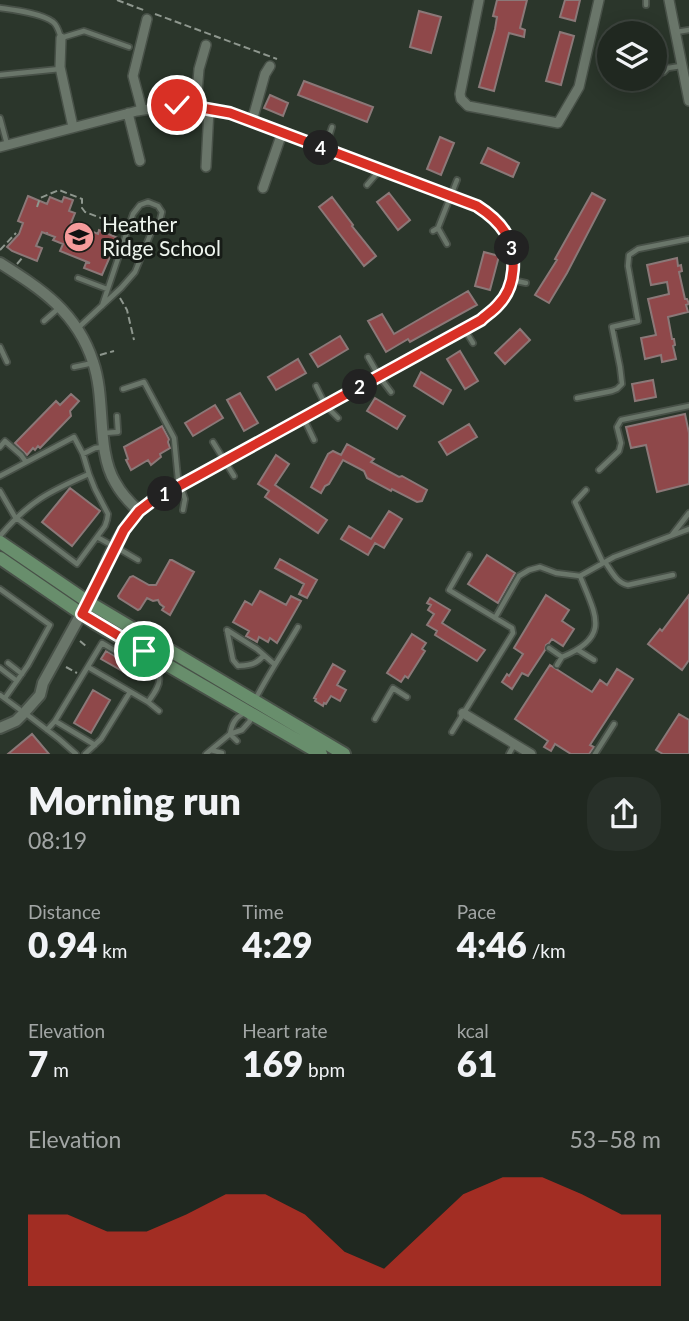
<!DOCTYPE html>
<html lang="en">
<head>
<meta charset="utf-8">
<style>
  body { margin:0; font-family:Lato,sans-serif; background:#283029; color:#f1f3f6; height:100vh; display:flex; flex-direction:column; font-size:26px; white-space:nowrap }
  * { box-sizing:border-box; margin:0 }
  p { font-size:23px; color:#a2a6a5 }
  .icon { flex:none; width:38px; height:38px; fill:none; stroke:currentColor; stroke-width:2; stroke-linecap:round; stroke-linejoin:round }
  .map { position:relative; height:754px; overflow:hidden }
  .side { display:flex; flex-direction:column; background:#202820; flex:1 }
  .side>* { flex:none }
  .buttons { position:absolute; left:597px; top:21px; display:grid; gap:14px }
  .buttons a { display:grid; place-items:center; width:70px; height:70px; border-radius:50%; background:#202820; box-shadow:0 4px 18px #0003,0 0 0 2px #3d443e; font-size:35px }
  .pin { position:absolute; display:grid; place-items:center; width:60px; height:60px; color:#fff; margin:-30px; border:4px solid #fff; border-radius:50%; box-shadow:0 2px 7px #0007 }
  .km { position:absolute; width:35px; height:35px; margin:-18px; border-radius:50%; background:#222; color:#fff; font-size:19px; line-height:35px; text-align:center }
  .round { display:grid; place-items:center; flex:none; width:74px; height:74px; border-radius:28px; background:#283029 }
  .headline { display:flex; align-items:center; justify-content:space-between; height:119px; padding:0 28px }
  h1 { font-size:38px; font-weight:800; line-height:52px }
  .figures { display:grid; grid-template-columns:repeat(3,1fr); gap:10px; height:119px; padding:7px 28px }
  .figures div { display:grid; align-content:center }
  .figures b { font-size:35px; font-weight:800 }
  .figures small { font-size:19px; font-weight:400 }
  .figures p { font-size:19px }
  .chart { height:196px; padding:14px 28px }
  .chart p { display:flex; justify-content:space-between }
  .chart svg { width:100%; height:126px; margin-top:7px; fill:#d93025; opacity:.7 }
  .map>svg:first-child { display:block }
</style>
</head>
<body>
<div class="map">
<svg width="689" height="754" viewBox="0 0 689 754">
  <rect width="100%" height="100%" fill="#2b362b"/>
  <path fill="#8f484a" stroke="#8b7878" stroke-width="2" d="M497,0H527L520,28L525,30L524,37L509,33L494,91L479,87L495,29L497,17L493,16Z
    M565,0H580L575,21L560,17Z
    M419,11L441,17L431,53L410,47Z
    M560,32L574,36L561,85L546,81Z
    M304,81L373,107L367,122L298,95Z
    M270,95L288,103L283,116L264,108Z
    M440,137L454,143L441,175L427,169Z
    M488,148L519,163L513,177L481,163Z
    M389,193L410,220L398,230L377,202Z
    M592,193L605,200L567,273L549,303L535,295L557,260L555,259Z
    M28,196L47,204L50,197L62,202L64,197L73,200L69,211L75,213L71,223L98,234L99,230L118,238L102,275L84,268L86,263H90L60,251L63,244L53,240L55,237L47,234V232V234L42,232L36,246L42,248L37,261L12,251L7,247L19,234L23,223L18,221Z
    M332,197L353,225L352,226L376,256L364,266L319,207Z
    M484,252L499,256L490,290L475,286Z
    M677,258L678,266L681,265L682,271L679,272L685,299H687L689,304L686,305L688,312L668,317L672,339H674L675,345L673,346L676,359L662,362L661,355L645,359L641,338L656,335L648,299L669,294L667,282L651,285L647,265Z
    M468,291L477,305L410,342L408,339L386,352L368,321L382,314L394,334Z
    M520,329L530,340L505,364L495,353Z
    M340,336L348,349L318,367L310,354Z
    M460,351L478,381L465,389L447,359Z
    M298,359L306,373L276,390L268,377Z
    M421,372L451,390L443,404L414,386Z
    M653,380L656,397L635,401L632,384Z
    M240,393L258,423L244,431L227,400Z
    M71,394L79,401L70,411L71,416L40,448L38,446L35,450L33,448L27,455L15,443L56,401L60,405Z
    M375,398L405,416L397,429L367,411Z
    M215,405L223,418L193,436L185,423Z
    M685,414L689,433V484L657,492L646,445L631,448L626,427Z
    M469,424L477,437L447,455L439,442Z
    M162,426L169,439L168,442L170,448L160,454L161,457L151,465L148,460L131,470L126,460L128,459L124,447Z
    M347,444L374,459L371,462L399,477L402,476L427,490L422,501L417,502L392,489L391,491L367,478L364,471L343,460L329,484L325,486L321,493L311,487L328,454L333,451L341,455Z
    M276,455L289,464L275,485L327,520L318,533L265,497L269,491L258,484Z
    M70,488L100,511L72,546L42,522Z
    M389,511L402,519L384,548L375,543L368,555L341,539L349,526L371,539Z
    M487,555L515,573L498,603L468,584Z
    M280,559L317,580L307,598L299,594L304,584L275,568Z
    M170,560H172L194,572L170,615L162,610L164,607L160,604L158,600L153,601L147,598L140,609L138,610L119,598L118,596L130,577L133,576L149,585H156Z
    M260,591L286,605L291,596L301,601L277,643L270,638L268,642L259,637L257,642L246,636L249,631L233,622L245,601L252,605Z
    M546,595L569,610L562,621L574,629L563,646L552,639L549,643L546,645L545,650L528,676L522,673L512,689L502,682L507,674L509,676L523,654L514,648Z
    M689,595V660L682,670L648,644L660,629L662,631Z
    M430,598L450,610L442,623L485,650L477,661L435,635L437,631L427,625L434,614L428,610L431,605L427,603Z
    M412,634L426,643L422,649L425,651L408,678L405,676L401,682L387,673Z
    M106,651L130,665L126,673L101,659Z
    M333,664L345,671L337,685L346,690L340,701L331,696L326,704L324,703L323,706L315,701L316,699L314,698Z
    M550,665L592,692L600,680L607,685L617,669L633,679L590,745L594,747L589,754H571L555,744L551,751L544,747L548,741L515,719Z
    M93,690L110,700L91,733L74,723Z
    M679,714L689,720V754H663L656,750Z
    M32,734L49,754H8Z"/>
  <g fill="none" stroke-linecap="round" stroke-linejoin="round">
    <g stroke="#485148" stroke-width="8">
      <path id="service" d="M646,0V5
        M0,8C14,10 41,13 53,22C58,26 59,32 61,38L84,31L129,47
        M676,32L689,30
        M654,64L668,68L681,66
        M0,75L60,69
        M654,76L664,72L668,68
        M0,118L7,144
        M325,149L332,127
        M367,185L380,170
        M438,228L447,244
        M433,231L438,228L457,180
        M78,278L107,289
        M512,280L526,283
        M44,321L60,307
        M78,328L121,288L135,272L151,233L159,224L162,212L158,206L148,202L140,205L133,214L102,306
        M465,330L473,343
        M0,347L7,362
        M368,357L379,376L391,392
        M74,367L93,363
        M316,386L326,406L338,418
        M123,389L144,382L174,438L178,479L185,499L183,510
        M577,398L612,391L617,389L622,384L620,367L612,327L638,321L628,266L629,255L638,249L689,239
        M304,419L314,440
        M104,433L118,432L117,416
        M213,442L234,476
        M0,447L5,441L21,455L26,462
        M83,454L95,448L104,447
        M599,470L619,451L621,443L617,427L621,420L689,406
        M0,476L74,437L83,454L89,474
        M586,490L575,502L603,563
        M0,491L15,517L77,564L105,526L107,520L108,514L95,489L89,474C50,491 28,502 0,536
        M672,535L689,513
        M97,537L115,547
        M121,550L138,560
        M605,562C612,572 617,583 628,585L673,575
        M0,589L50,625L28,665L5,698
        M495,618L519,576L529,570L540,567L556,573L580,576L614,557L689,529
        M227,630L233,660L238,666C250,665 256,665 264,655
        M227,630L257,649L274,664
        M549,648L562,657C611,637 596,616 580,576
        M578,650L594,660
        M8,663L22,674
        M557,665L562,657
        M88,667L148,702L159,711
        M0,668L17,681
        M0,695L19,709
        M256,698C269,673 284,651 298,627
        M25,713L59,739L76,754
        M375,719L393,688L407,697
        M55,721L95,745
        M47,730L55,721L102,643L159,677C161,685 153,695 148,702
        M452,732L513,633L512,628L449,590L469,555
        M230,734C232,724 235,717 245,713
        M230,734L237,741
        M211,750L222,753
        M85,754L101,739L130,692
        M206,754L230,734L242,730L250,721L249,715
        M509,754L514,745
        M595,754L614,724"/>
    </g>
    <g stroke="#485148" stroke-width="12">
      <path id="minor" d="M479,0L460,94L461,99L468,106L558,123L579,87L599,0
        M669,0L689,101
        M61,38L60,67L73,127
        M196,106L199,69L206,45
        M142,110L133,76L147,19
        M128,113L140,161
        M252,121L265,74L270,66
        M0,147L137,111L177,105L196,106L230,113L477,206C502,222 516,239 513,270C512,283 507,296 498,305C493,311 486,315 481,320L152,501L139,511
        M206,167L209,109
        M263,188L282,133
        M463,713L531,754"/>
    </g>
    <g stroke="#485148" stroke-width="14">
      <path id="tertiary" d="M0,263C41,289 77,312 93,362C106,399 96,450 115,482C121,493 130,503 139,511
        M0,728L16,721L24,713L40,695L43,683L102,576C107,555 124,527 139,511"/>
    </g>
    <g stroke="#485148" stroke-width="16">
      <path id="secondary" d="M0,542L88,602L344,754
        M0,558L95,623L321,754"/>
    </g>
    <path stroke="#8e978e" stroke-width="2" stroke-dasharray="7 3.5" stroke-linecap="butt" d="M117,0L146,11
      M155,14L277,59
      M37,207L40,198L59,190L82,199V208L85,212L122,226
      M0,250L16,233
      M17,264L23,257
      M120,298L127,310L134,340
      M100,355L114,351
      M80,641L88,648
      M66,667L77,673"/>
    <use href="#service" stroke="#6a766a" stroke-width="4.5"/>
    <use href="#minor" stroke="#6a766a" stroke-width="9"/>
    <use href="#tertiary" stroke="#6a766a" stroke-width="10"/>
    <use href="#secondary" stroke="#688e6c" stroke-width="12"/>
  </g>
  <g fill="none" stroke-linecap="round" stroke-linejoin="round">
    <g stroke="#fff" stroke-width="14">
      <path id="route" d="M144,651L82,614L124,530L139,511L152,501L481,320C486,315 493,311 498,305C507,296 512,283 513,270C515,239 502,222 477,206L230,113L196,107L177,105"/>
    </g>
    <use href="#route" stroke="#d93025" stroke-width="9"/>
  </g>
  <defs>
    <g id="school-disc" transform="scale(1.575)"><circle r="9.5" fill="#f59b9b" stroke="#171c17"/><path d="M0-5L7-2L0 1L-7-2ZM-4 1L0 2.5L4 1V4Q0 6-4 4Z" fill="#111"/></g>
  </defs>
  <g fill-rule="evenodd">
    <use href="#school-disc" x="79" y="237"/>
  </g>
  <g text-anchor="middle" stroke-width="6" stroke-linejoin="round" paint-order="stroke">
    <g font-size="21" fill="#eef5ee" stroke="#171c17" text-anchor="start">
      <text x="102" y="232">Heather<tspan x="102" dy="24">Ridge School</tspan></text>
    </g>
  </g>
</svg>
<div class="buttons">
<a><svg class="icon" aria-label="layers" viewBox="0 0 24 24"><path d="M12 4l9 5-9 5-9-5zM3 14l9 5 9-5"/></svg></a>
</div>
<div class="pin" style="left:144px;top:651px;background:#1e9e55"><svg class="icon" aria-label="arrive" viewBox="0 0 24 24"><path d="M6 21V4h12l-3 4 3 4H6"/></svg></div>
<div class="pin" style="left:177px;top:105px;background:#d93025"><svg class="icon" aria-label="check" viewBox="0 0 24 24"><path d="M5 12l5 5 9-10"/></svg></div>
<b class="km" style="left:165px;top:494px">1</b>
<b class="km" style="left:360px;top:387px">2</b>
<b class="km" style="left:512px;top:248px">3</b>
<b class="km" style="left:321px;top:148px">4</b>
</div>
<section class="side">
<div class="headline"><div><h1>Morning run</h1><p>08:19</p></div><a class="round"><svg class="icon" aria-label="share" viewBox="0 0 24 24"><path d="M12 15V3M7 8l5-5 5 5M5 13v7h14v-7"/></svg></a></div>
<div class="figures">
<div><p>Distance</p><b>0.94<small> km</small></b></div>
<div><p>Time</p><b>4:29</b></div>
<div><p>Pace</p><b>4:46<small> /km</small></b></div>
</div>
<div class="figures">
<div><p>Elevation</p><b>7<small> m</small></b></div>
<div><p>Heart rate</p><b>169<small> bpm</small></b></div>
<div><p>kcal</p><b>61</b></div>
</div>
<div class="chart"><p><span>Elevation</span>53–58 m</p>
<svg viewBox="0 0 160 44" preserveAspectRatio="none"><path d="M0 44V19L10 19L20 25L30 25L40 19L50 12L60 12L70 19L80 32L90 38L100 25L110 12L120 6L130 6L140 12L150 19L160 19V44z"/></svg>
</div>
</section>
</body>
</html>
